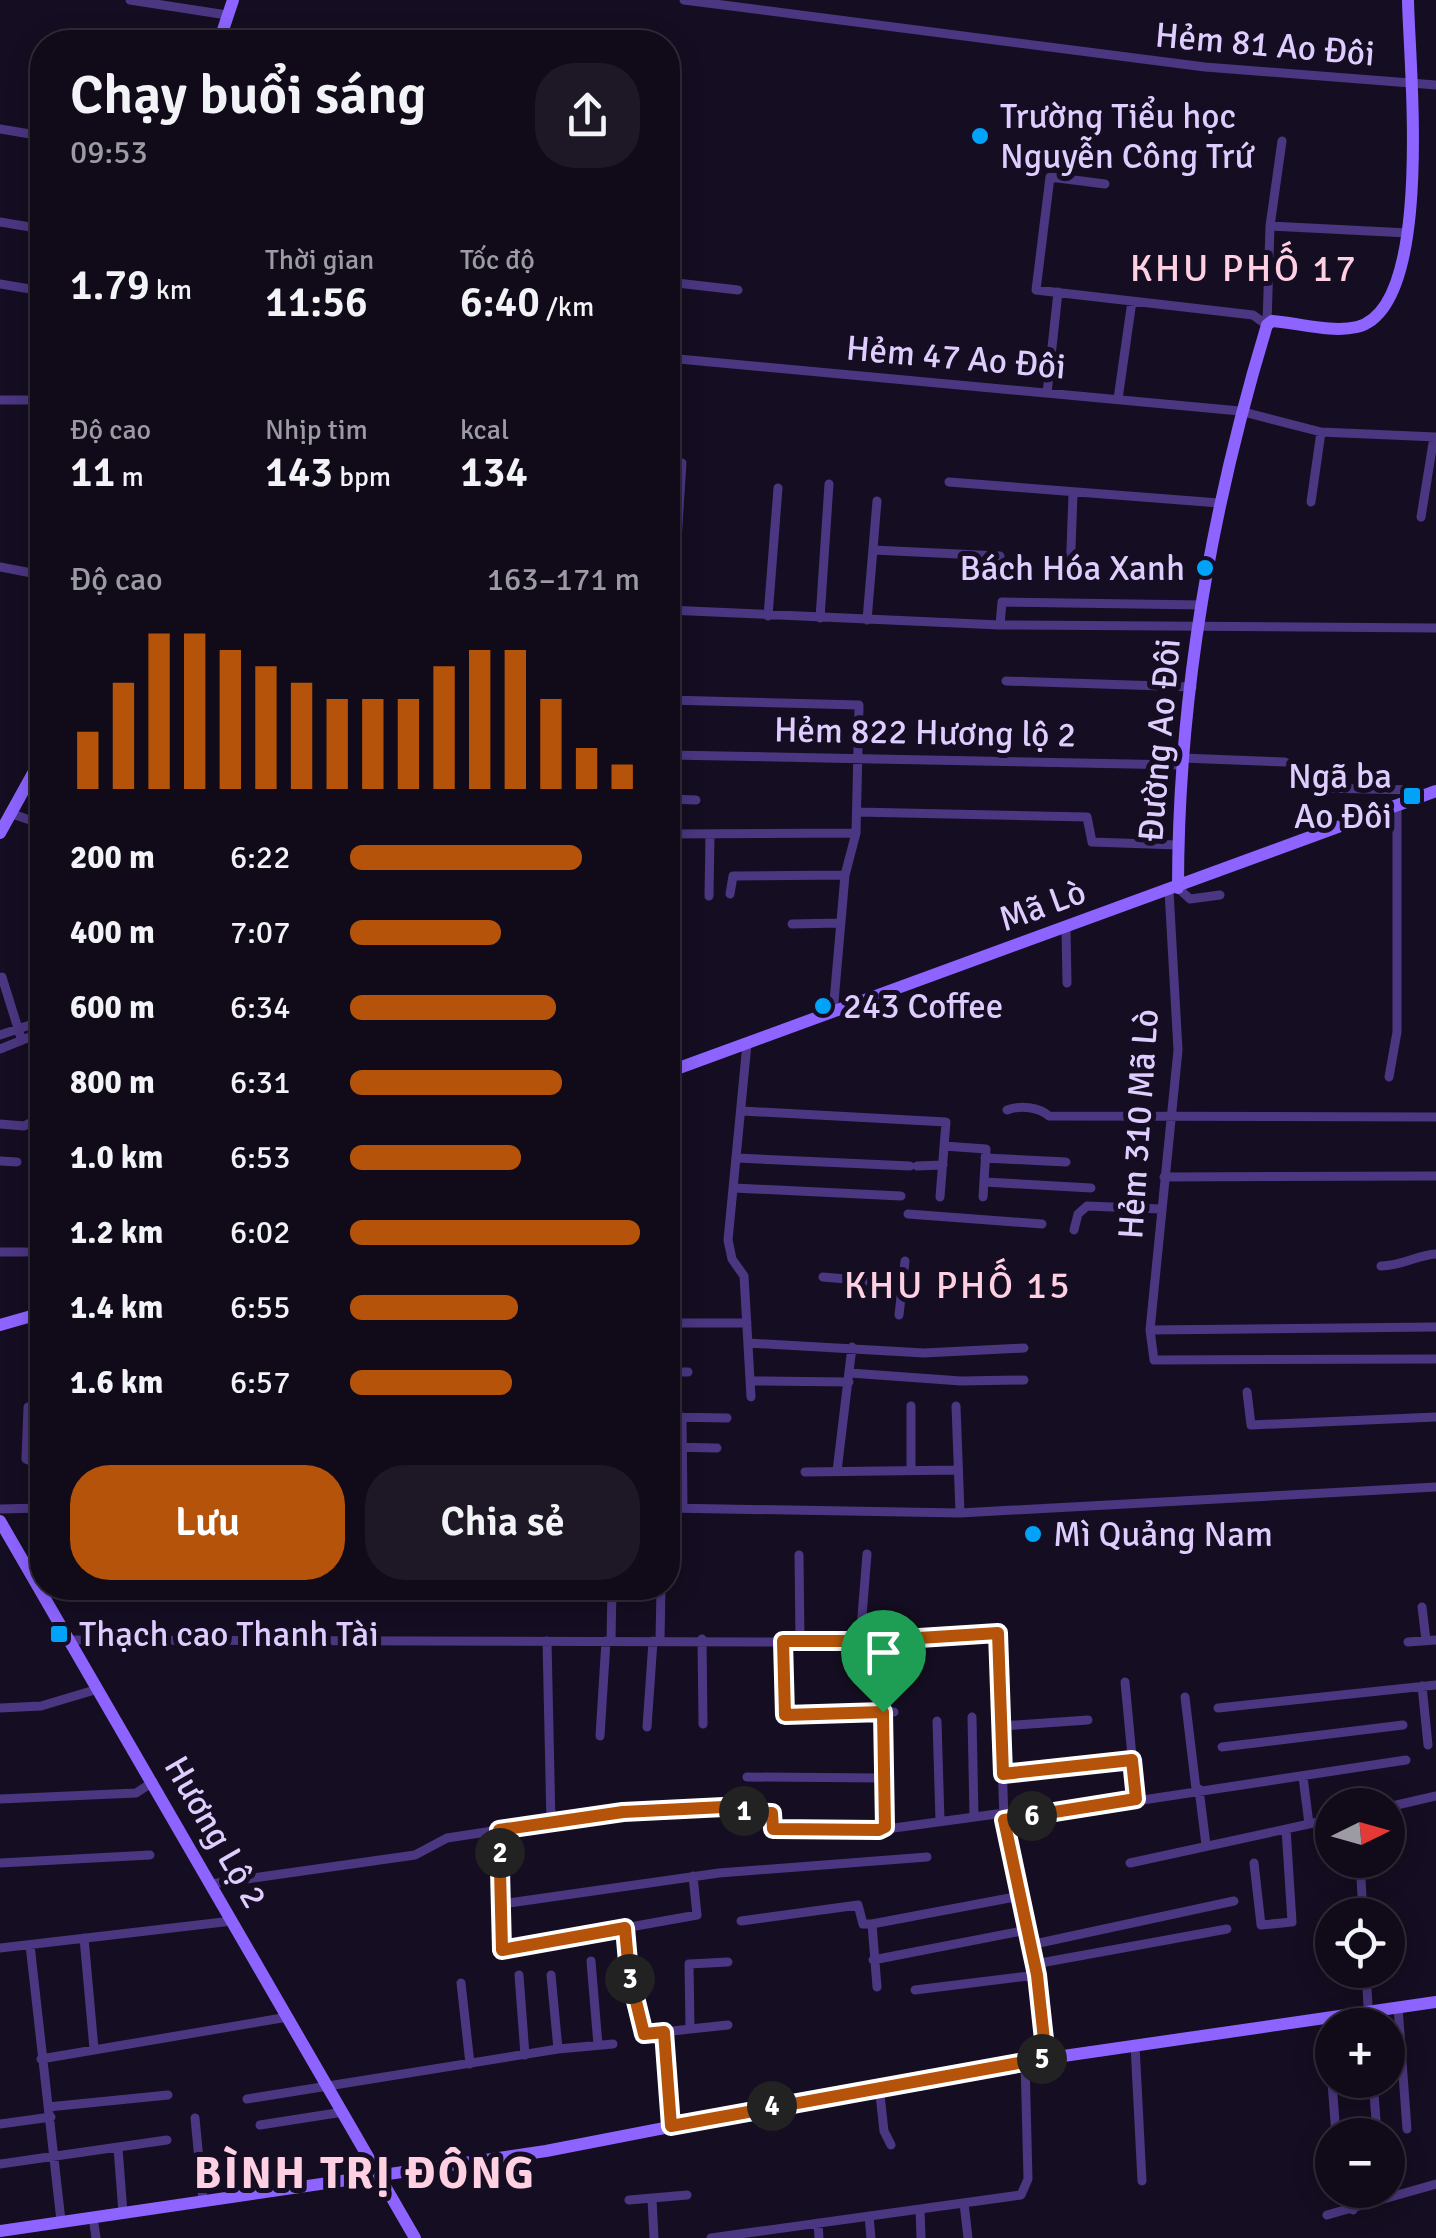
<!DOCTYPE html>
<html lang="vi">
<head>
<meta charset="utf-8">
<style>
  body { margin:0; font-family:Signika,sans-serif; background:#1e1826; color:#f1f3f6; height:100vh; display:flex; flex-direction:column; font-size:38px; white-space:nowrap }
  * { box-sizing:border-box; margin:0 }
  p { font-size:32px; color:#9c9aa2 }
  .icon { flex:none; width:55px; height:55px; fill:none; stroke:currentColor; stroke-width:2; stroke-linecap:round; stroke-linejoin:round }
  .map { position:relative; flex:1; overflow:hidden }
  .details { position:absolute; left:30px; top:30px; width:650px; height:1570px; display:flex; flex-direction:column; background:#100a19; border-radius:40px; box-shadow:0 5px 25px #0003,0 0 0 2px #302b38 }
  .details>* { flex:none }
  .needle { width:65px; rotate:85deg }
  .controls { position:absolute; left:1315px; top:1788px; display:grid; gap:20px }
  .controls a { display:grid; place-items:center; width:90px; height:90px; border-radius:50%; background:#100a19; box-shadow:0 5px 25px #0003,0 0 0 2px #302b38; font-size:50px }
  .pin { position:absolute; display:grid; place-items:center; width:85px; height:85px; color:#fff; margin:-102px -42px; border-radius:50% 50% 50% 0; rotate:-45deg; box-shadow:0 0 10px #0007 }
  .pin .icon { rotate:45deg }
  .km { position:absolute; width:50px; height:50px; margin:-25px; border-radius:50%; background:#222; color:#fff; font-size:28px; line-height:50px; text-align:center }
  .round { display:grid; place-items:center; flex:none; width:105px; height:105px; border-radius:40px; background:#1e1826 }
  .overview { display:flex; align-items:center; justify-content:space-between; height:170px; padding:0 40px }
  h1 { font-size:55px; font-weight:600; line-height:75px }
  .metrics { display:grid; grid-template-columns:repeat(3,1fr); gap:15px; height:170px; padding:10px 40px }
  .metrics div { display:grid; align-content:center }
  .metrics b { font-size:42px; font-weight:600 }
  .metrics small { font-size:28px; font-weight:400 }
  .metrics p { font-size:28px }
  .chart { height:280px; padding:20px 40px }
  .chart p { display:flex; justify-content:space-between }
  .chart svg { width:100%; height:180px; margin-top:10px; stroke:#b45309; stroke-width:6 }
  .primary-button { display:flex; gap:20px; margin-top:auto; padding:20px 40px }
  .primary-button a { flex:1; height:115px; border-radius:40px; background:#b45309; color:#fff; font-size:40px; font-weight:600; line-height:115px; text-align:center }
  .primary-button a+a { background:#1e1826; color:#f1f3f6 }
  ul { padding:0 40px; list-style:none; font-size:32px }
  li { display:grid; grid-template-columns:160px 120px 1fr; align-items:center; height:75px }
  li i { height:25px; border-radius:12px; background:#b45309 }
  .map>svg:first-child { display:block }
</style>
</head>
<body>
<div class="map">
<svg width="1436" height="2238" viewBox="0 0 1436 2238">
  <rect width="100%" height="100%" fill="#150d21"/>
  <g fill="none" stroke-linecap="round" stroke-linejoin="round">
    <path stroke="#4b3681" stroke-width="9" d="M130,0L227,15
      M684,0L1205,67L1436,85
      M0,129L42,136
      M1105,184L1050,177L1036,290L1253,315L1267,325
      M0,222L42,229
      M1270,226L1408,233
      M668,282L738,290
      M0,284L42,291
      M1267,325L1270,226L1282,141
      M668,358L1240,411L1321,432L1436,437
      M1047,393L1058,292
      M1118,399L1132,301
      M0,400H42
      M668,462L682,463L669,665
      M949,482L1219,503
      M1311,502L1321,432
      M1421,517L1434,437
      M873,550L1000,556
      M0,567L42,575
      M1070,576L1073,494
      M668,610L1000,625L1436,628
      M768,616L778,488
      M820,618L829,484
      M867,620L877,501
      M1000,625L1002,602L1203,605
      M1006,681L1192,687
      M668,700L859,705L856,833L845,875L833,1013
      M668,755L1181,765
      M1182,758L1285,762
      M1316,788L1418,790L1425,795
      M668,799L696,800
      M857,812L1087,817L1092,842L1178,845
      M12,814L42,824
      M668,834L856,833
      M668,875L671,834
      M1178,888L1190,899L1220,895
      M1169,891L1178,1050L1150,1330L1154,1360L1436,1359
      M730,894L733,876L845,875
      M709,896L710,835
      M792,924L840,923
      M1066,929L1067,983
      M2,977L21,1038
      M0,1035L42,1021
      M747,1044L728,1240L732,1259L744,1276L751,1397
      M0,1049L42,1032
      M1389,1077L1397,1032V806
      M1007,1110C1020,1105 1039,1107 1049,1116L1436,1117
      M742,1111L946,1122L940,1197
      M0,1124L24,1126L42,1117
      M944,1146L986,1149L983,1197
      M737,1158L910,1166
      M985,1158L1066,1162
      M0,1161L17,1162
      M917,1166L943,1165
      M1164,1177L1436,1176
      M985,1182L1091,1188
      M734,1188L901,1196
      M908,1214L1042,1224
      M1074,1230L1078,1214L1087,1206L1161,1209
      M0,1252H26
      M1381,1266C1402,1266 1417,1255 1436,1254
      M823,1277L902,1284
      M899,1315L905,1261
      M668,1323H747
      M1150,1330L1436,1327
      M748,1343L924,1353L1024,1348
      M668,1372H688
      M850,1373L961,1381L1024,1380
      M752,1381L849,1382
      M1247,1392L1251,1425L1436,1417
      M911,1406V1470
      M956,1406L960,1513
      M28,1407L26,1459L36,1463L37,1508
      M668,1417L727,1418
      M682,1417L683,1508
      M668,1447L717,1448
      M837,1471L852,1347
      M805,1472L958,1470
      M668,1508L960,1513L1436,1487
      M0,1509L42,1508
      M799,1555L800,1642
      M1422,1607L1426,1640
      M702,1639L703,1724
      M71,1640L800,1642L998,1633L1004,1821L1037,1975L1046,2058
      M660,1640L661,1588
      M547,1641L551,1823
      M611,1641L612,1588
      M783,1641L785,1715L894,1712
      M860,1641L867,1554
      M1408,1642L1436,1640
      M1125,1682L1136,1799
      M1422,1686L1428,1745
      M1185,1697L1196,1789
      M0,1708L41,1706L98,1689
      M1218,1708L1436,1685
      M883,1712L885,1827
      M972,1717L974,1817
      M937,1721L940,1821
      M1002,1726L1088,1720
      M647,1727L653,1641
      M600,1736L606,1641
      M1222,1747L1403,1725
      M1003,1774L1132,1760
      M747,1777L882,1778
      M1303,1777L1309,1824
      M1199,1789L1206,1845
      M0,1799L136,1793L153,1782
      M1388,1807L1436,1796
      M1004,1821L1406,1760
      M499,1830L502,1950L697,1915L693,1876
      M1360,1860L1363,1915
      M0,1863L150,1855
      M1130,1863L1332,1819
      M1254,1863L1261,1925L1292,1922L1286,1829
      M211,1884L415,1855L447,1838L623,1811L745,1806L744,1812L772,1813L773,1829L879,1830L1004,1813
      M502,1904L719,1873L927,1857
      M741,1921L858,1905L863,1924H872
      M872,1924L1020,1896
      M872,1924L877,1987
      M625,1928L629,1973L644,2034L664,2032
      M84,1938L94,2049
      M30,1945L61,2221
      M1030,1945L1234,1901
      M0,1948L232,1921
      M873,1960L1027,1930
      M591,1961L598,2045
      M1035,1964L1227,1929
      M1366,1970L1369,2025
      M519,1975L525,2055
      M551,1975L558,2049
      M461,1983L470,2064
      M915,1990L1037,1975
      M1398,2007L1407,2129
      M1327,2017L1336,2135
      M690,2029L728,2025
      M1135,2045L1142,2181
      M41,2059L288,2017
      M1373,2080L1377,2134
      M879,2086L884,2131L891,2145
      M247,2099L558,2049L613,2044
      M48,2107L168,2095
      M195,2118L203,2201
      M0,2124L51,2117
      M260,2125L343,2112
      M671,2126L664,2032L690,2029L689,1964L728,1962
      M118,2148L123,2213
      M0,2164L167,2140
      M1350,2190L1353,2210
      M652,2199L654,2238
      M629,2200L687,2195
      M964,2203L968,2238
      M920,2209L921,2238
      M1327,2215L1436,2184
      M869,2216L871,2238
      M93,2217L96,2238
      M818,2223L819,2238
      M711,2238L1021,2195L1028,2179L1025,2061"/>
    <path stroke="#8d64ff" stroke-width="12" d="M219,42L233,0
      M0,833L42,757
      M1178,888C1178,698 1212,506 1267,325L1272,321C1299,323 1331,333 1357,327C1435,308 1409,64 1408,0
      M668,1072L1436,791
      M0,1325L42,1313
      M0,1521L415,2238
      M0,2231L546,2151L953,2072L1436,2002"/>
  </g>
  <g fill="none" stroke-linecap="round" stroke-linejoin="round">
    <g stroke="#fff" stroke-width="20">
      <path id="route" d="M998,1633L1003,1774L1132,1760L1136,1799L1004,1820L1037,1975L1046,2058L671,2126L664,2032L644,2034L629,1973L625,1928L502,1950L499,1830L623,1812L744,1806V1812L772,1813L773,1829L879,1830L885,1827L883,1712L785,1715L783,1641H872Z"/>
    </g>
    <use href="#route" stroke="#b45309" stroke-width="12"/>
  </g>
  <g fill="#00a3f8" stroke="#150d21" stroke-width="4">
    <circle cx="980" cy="136" r="10"/>
    <circle cx="1205" cy="568" r="10"/>
    <rect x="1402" y="786" width="20" height="20" rx="5"/>
    <circle cx="823" cy="1006" r="10"/>
    <circle cx="1033" cy="1534" r="10"/>
    <rect x="49" y="1624" width="20" height="20" rx="5"/>
  </g>
  <g text-anchor="middle" stroke-width="10" stroke-linejoin="round" paint-order="stroke">
    <g font-size="35" fill="#dfcdff" stroke="#150d21">
      <text transform="translate(1265 44) rotate(5)" y="12">Hẻm 81 Ao Đôi</text>
      <text transform="translate(956 357) rotate(5)" y="12">Hẻm 47 Ao Đôi</text>
      <text transform="translate(925 732) rotate(1)" y="12">Hẻm 822 Hương lộ 2</text>
      <text transform="translate(1159 740) rotate(-85)" y="12">Đường Ao Đôi</text>
      <text transform="translate(1042 905) rotate(-20)" y="12">Mã Lò</text>
      <text transform="translate(1138 1124) rotate(-86)" y="12">Hẻm 310 Mã Lò</text>
      <text transform="translate(216 1832) rotate(60)" y="12">Hương Lộ 2</text>
    </g>
    <g font-size="35" fill="#dfcdff" stroke="#150d21" text-anchor="start">
      <text x="1000" y="128">Trường Tiểu học<tspan x="1000" dy="40">Nguyễn Công Trứ</tspan></text>
      <text x="1185" y="580" text-anchor="end">Bách Hóa Xanh</text>
      <text x="1392" y="788" text-anchor="end">Ngã ba<tspan x="1392" dy="40">Ao Đôi</tspan></text>
      <text x="843" y="1018">243 Coffee</text>
      <text x="1053" y="1546">Mì Quảng Nam</text>
      <text x="79" y="1646">Thạch cao Thanh Tài</text>
    </g>
    <g font-size="38" letter-spacing="2.5" fill="#ffcfe2" stroke="#150d21">
      <text x="1244" y="281">KHU PHỐ 17</text>
      <text x="958" y="1298">KHU PHỐ 15</text>
    </g>
    <g font-size="45" font-weight="bold" letter-spacing="2.5" fill="#ffcfe2" stroke="#150d21">
      <text x="365" y="2188">BÌNH TRỊ ĐÔNG</text>
    </g>
  </g>
</svg>
<div class="controls">
<a><svg class="needle" viewBox="-14 -14 28 28"><path d="M0-13l5 13h-10z" fill="#e53935"/><path d="M0 13l5-13h-10z" fill="#9c9aa2"/></svg></a>
<a><svg class="icon" aria-label="locate" viewBox="0 0 24 24"><circle cx="12" cy="12" r="6"/><path d="M12 2v4M12 18v4M2 12h4M18 12h4"/></svg></a>
<a>+</a>
<a>−</a>
</div>
<div class="pin" style="left:883px;top:1712px;background:#1e9e55"><svg class="icon" aria-label="arrive" viewBox="0 0 24 24"><path d="M6 21V4h12l-3 4 3 4H6"/></svg></div>
<b class="km" style="left:744px;top:1811px">1</b>
<b class="km" style="left:500px;top:1853px">2</b>
<b class="km" style="left:630px;top:1979px">3</b>
<b class="km" style="left:772px;top:2106px">4</b>
<b class="km" style="left:1042px;top:2059px">5</b>
<b class="km" style="left:1032px;top:1816px">6</b>
<section class="details">
<div class="overview"><div><h1>Chạy buổi sáng</h1><p>09:53</p></div><a class="round"><svg class="icon" aria-label="share" viewBox="0 0 24 24"><path d="M12 15V3M7 8l5-5 5 5M5 13v7h14v-7"/></svg></a></div>
<div class="metrics">
<div><b>1.79<small> km</small></b></div>
<div><p>Thời gian</p><b>11:56</b></div>
<div><p>Tốc độ</p><b>6:40<small> /km</small></b></div>
</div>
<div class="metrics">
<div><p>Độ cao</p><b>11<small> m</small></b></div>
<div><p>Nhịp tim</p><b>143<small> bpm</small></b></div>
<div><p>kcal</p><b>134</b></div>
</div>
<div class="chart"><p><span>Độ cao</span>163–171 m</p>
<svg viewBox="0 0 160 44" preserveAspectRatio="none"><path d="M5 44V30M15 44V18M25 44V6M35 44V6M45 44V10M55 44V14M65 44V18M75 44V22M85 44V22M95 44V22M105 44V14M115 44V10M125 44V10M135 44V22M145 44V34M155 44V38"/></svg>
</div>
<ul>
<li><b>200 m</b>6:22<i style="width:80%"></i></li>
<li><b>400 m</b>7:07<i style="width:52%"></i></li>
<li><b>600 m</b>6:34<i style="width:71%"></i></li>
<li><b>800 m</b>6:31<i style="width:73%"></i></li>
<li><b>1.0 km</b>6:53<i style="width:59%"></i></li>
<li><b>1.2 km</b>6:02<i style="width:100%"></i></li>
<li><b>1.4 km</b>6:55<i style="width:58%"></i></li>
<li><b>1.6 km</b>6:57<i style="width:56%"></i></li>
</ul>
<div class="primary-button"><a>Lưu</a><a>Chia sẻ</a></div>
</section>
</div>
</body>
</html>
